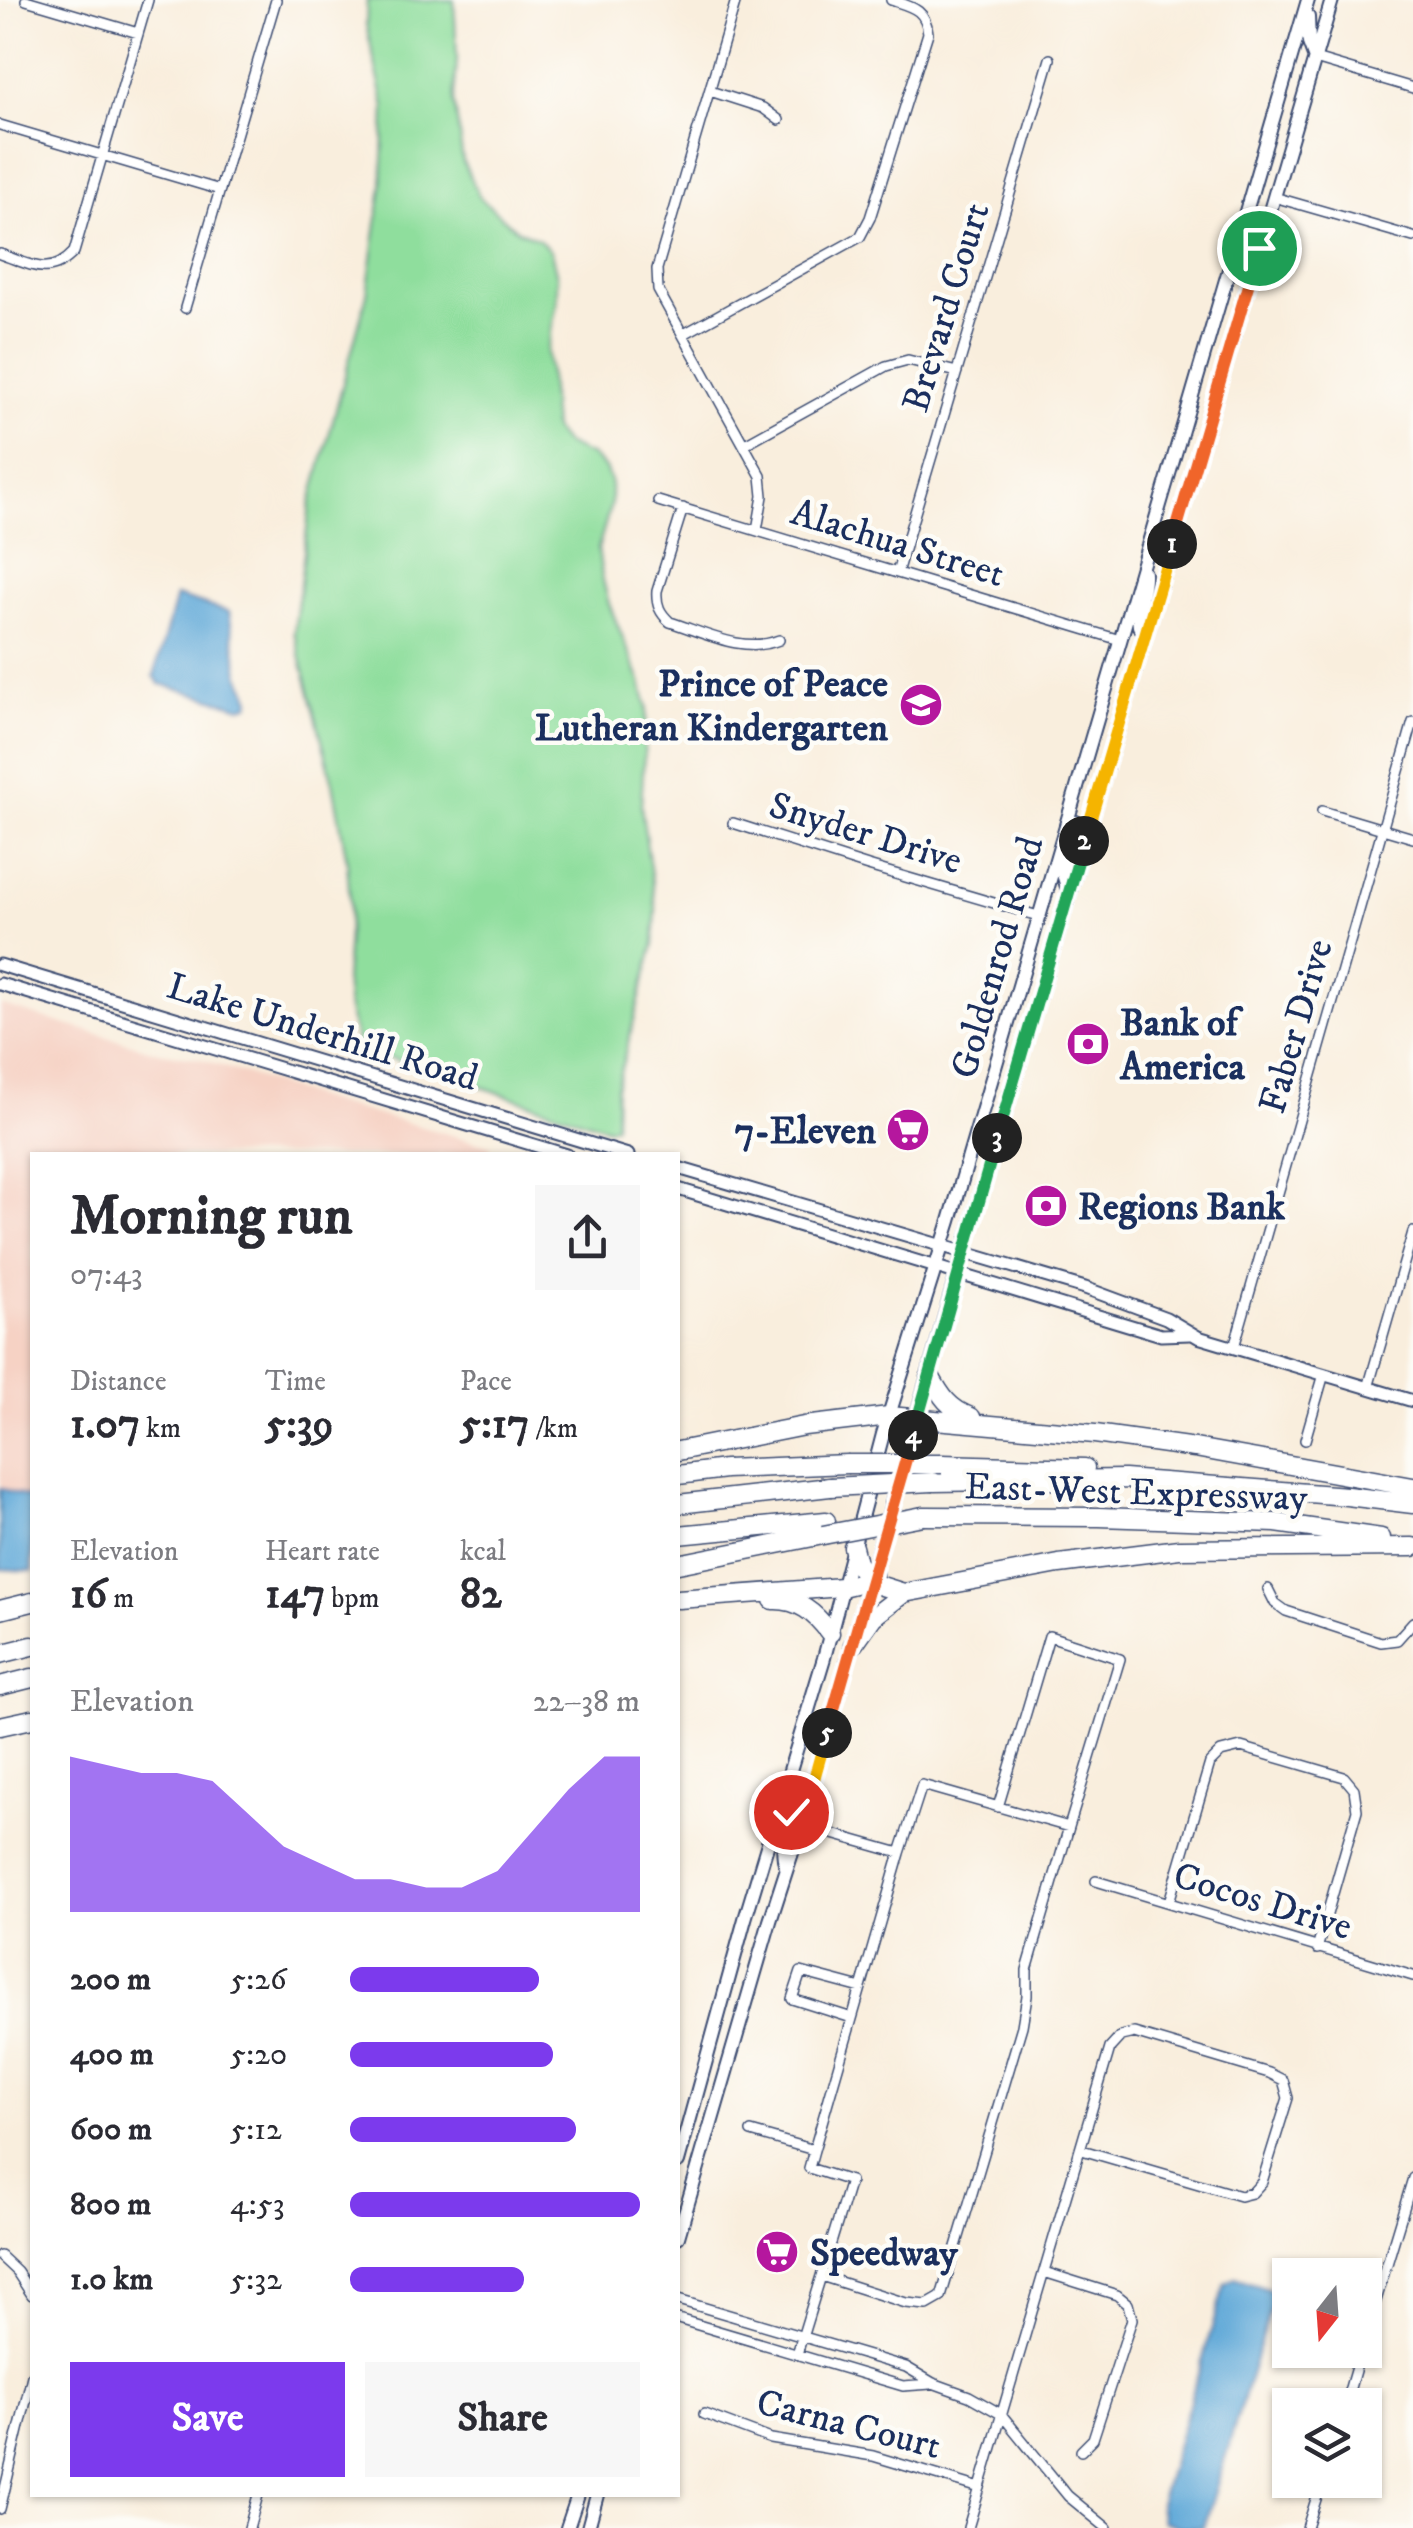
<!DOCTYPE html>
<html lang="en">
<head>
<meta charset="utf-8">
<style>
  body { margin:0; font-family:"IM FELL DW Pica",serif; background:#f7f7f7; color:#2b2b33; height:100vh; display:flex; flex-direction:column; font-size:38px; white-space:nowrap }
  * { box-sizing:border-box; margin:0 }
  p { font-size:32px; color:#7c7c81 }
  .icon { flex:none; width:55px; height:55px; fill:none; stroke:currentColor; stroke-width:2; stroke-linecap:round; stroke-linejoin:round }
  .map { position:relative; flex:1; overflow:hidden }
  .details { position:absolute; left:30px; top:1152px; width:650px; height:1345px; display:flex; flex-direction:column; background:#fff; border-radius:0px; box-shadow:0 2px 8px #0004 }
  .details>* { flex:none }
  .needle { width:65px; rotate:197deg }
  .controls { position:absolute; left:1272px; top:2258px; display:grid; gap:20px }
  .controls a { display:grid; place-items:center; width:110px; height:110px; border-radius:0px; background:#fff; box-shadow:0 2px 8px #0004; font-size:50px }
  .pin { position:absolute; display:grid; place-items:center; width:85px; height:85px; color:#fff; margin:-42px; border:5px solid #fff; border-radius:50%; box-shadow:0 2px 10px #0007 }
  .km { position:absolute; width:50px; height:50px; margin:-25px; border-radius:50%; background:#222; color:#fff; font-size:28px; line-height:50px; text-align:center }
  .round { display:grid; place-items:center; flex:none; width:105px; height:105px; border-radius:0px; background:#f7f7f7 }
  .headline { display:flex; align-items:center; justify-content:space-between; height:170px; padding:0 40px }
  h1 { font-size:55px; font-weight:700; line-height:75px }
  .stats { display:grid; grid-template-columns:repeat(3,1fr); gap:15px; height:170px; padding:10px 40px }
  .stats div { display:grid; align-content:center }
  .stats b { font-size:42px; font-weight:700 }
  .stats small { font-size:28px; font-weight:400 }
  .stats p { font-size:28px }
  .chart { height:280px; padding:20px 40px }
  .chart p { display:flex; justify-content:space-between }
  .chart svg { width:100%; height:180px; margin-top:10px; fill:#7c3aed; opacity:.7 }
  .primary-button { display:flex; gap:20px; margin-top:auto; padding:20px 40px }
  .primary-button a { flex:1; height:115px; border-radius:0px; background:#7c3aed; color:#fff; font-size:40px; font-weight:700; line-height:115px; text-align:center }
  .primary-button a+a { background:#f7f7f7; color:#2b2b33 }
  ul { padding:0 40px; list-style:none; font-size:32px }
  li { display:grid; grid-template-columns:160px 120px 1fr; align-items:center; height:75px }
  li i { height:25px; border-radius:12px; background:#7c3aed }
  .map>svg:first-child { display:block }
</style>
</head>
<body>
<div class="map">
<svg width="1413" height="2528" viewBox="0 0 1413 2528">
  <rect width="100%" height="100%" fill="#fdfcf7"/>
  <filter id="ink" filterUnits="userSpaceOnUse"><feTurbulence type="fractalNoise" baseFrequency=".01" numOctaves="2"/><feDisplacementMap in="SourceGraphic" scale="20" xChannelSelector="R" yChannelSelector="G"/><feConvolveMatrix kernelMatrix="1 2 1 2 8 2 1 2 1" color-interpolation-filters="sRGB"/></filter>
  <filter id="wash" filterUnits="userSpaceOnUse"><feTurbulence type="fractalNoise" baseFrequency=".0048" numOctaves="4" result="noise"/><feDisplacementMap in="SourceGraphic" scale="40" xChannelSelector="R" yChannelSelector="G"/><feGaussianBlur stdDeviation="2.25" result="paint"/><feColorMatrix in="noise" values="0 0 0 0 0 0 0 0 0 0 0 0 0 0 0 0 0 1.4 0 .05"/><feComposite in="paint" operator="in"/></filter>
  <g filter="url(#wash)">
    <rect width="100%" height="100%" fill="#f9eedd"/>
    <path fill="#f6d2c4" d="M0,1005L158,1052L201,1059L320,1099L491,1146L488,1155H32V1499L0,1488Z"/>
    <path fill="#8fde9d" stroke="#55867e" stroke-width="2.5" d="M367,0H454L457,59L454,100L463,162L480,198L517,230L539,239L551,252L557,276V303L547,351L553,429L565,444L592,456L605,468L611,484V504L598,549L602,576L609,604L641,682L647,707L641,806L656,909L654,944L616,1088L615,1125L608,1128C553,1111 499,1094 446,1074C416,1063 386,1061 358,1045L348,1010L345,980L350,903L347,861L333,783L294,632L310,506L367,294L382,187L385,107L366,25Z"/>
    <path fill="#60a9d8" stroke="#3e6c9b" stroke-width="2.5" d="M176,596L229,612L239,673L251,699L249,705L241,707L160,684L154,676Z
      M0,1488L32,1499V1571L0,1569Z
      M1235,2278L1270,2290L1272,2303L1204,2527L1182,2528L1162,2521L1159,2504L1225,2284Z"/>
  </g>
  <g filter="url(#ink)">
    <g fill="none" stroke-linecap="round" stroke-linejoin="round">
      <g stroke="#3c4c71" stroke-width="12">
        <path id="minor" d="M26,0L138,33
          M736,0L657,269L658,290L761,476L763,496L757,530
          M1315,59L1413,88
          M710,91L763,108L779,120
          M0,125L220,190
          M1274,197L1413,237
          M0,254C30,264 49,279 74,252L148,0
          M185,308L276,0
          M684,334L860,237L870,218L928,33C926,9 912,7 891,0
          M745,444L886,366L908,360L957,372
          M658,501L1120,640
          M683,508L657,591C656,605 660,613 670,622C705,633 744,654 779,640
          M897,573L1050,59
          M1322,811L1413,838
          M733,823L868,866L1038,916
          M1234,1347L1413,722
          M1368,1388L1413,1232
          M1305,1440L1324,1374
          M1268,1589L1275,1603L1286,1611L1381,1642L1397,1640L1413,1622
          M801,1825L900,1853L922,1785L1069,1827L1120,1659L1049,1636L998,1807
          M1096,1881L1413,1976
          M1169,1902L1210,1763L1221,1752L1241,1747L1344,1777L1354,1789L1357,1810L1317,1949
          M852,2018L792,1999L801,1972L861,1988
          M751,2132L814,2150L809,2168L850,2181L821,2276
          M814,2150L900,1853
          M0,2256L17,2272L32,2295
          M1044,2272L1117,2295L1128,2304L1132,2319L1093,2439L1081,2451
          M678,2300L906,2367L933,2383L969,2396L1001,2414L1068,2496L1107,2528
          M678,2319L903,2386L931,2384
          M1365,2337L1413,2178
          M797,2354L821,2276L906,2303L927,2305L941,2297L1022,2026L1027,1996V1970L1069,1827
          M1345,2405L1361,2350
          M704,2414L771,2439L873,2456L980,2488
          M0,2509L32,2376
          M249,2528L258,2495
          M968,2528L1110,2048L1121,2036L1134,2033L1269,2073L1283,2080L1288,2098L1262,2182L1252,2193L1240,2196L1082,2150
          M1307,2528L1322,2480"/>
      </g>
      <g stroke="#3c4c71" stroke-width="15">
        <path id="tertiary" d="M0,965L628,1155
          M0,984L567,1155
          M678,1168L1085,1288L1166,1318L1198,1337L1413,1401
          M678,1189L1161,1335L1190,1334"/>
      </g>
      <g stroke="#3c4c71" stroke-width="16">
        <path id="secondary" d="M1308,17L1309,43L1315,59
          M1144,573C1145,592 1136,608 1139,626L1146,632
          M1069,893L1062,871L1076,822
          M788,1787L792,1815L801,1825
          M777,1817C789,1833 779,1849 786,1867
          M678,2162L745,1919L824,1658L883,1434L950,1221L1308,0
          M678,2237L770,1921L801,1825L951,1295L1332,0
          M567,2528L578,2495
          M588,2528L597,2495"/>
      </g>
      <g stroke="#3c4c71" stroke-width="21">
        <path id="motorway" d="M930,1376C941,1396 949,1409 971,1417
          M678,1451L804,1426L889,1416L1095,1434L1195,1448L1413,1487
          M942,1464L1085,1468
          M678,1475L725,1469L847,1464
          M933,1482L1124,1479L1347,1496L1413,1504
          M678,1504L830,1487
          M923,1516L1099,1517L1276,1523L1381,1538
          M678,1535L826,1521
          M853,1547L857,1563L872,1583L904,1593L1059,1564L1179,1549L1413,1547
          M678,1564L823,1535
          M678,1599L842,1587L863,1582L873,1574
          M773,1600C799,1599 815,1613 830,1633
          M0,1610L32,1602
          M853,1645L873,1617L904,1593
          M0,1654L32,1646
          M0,1686L32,1678
          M0,1726L32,1719"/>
      </g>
      <use href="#minor" stroke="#fff" stroke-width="9"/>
      <use href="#tertiary" stroke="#fff" stroke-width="11"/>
      <use href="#secondary" stroke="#fff" stroke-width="12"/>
      <use href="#motorway" stroke="#fff" stroke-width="18"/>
      <g stroke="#3c4c71" stroke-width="21" stroke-linecap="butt">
        <path id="motorway-bridge" d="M847,1464H942
          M830,1487L933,1482
          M823,1535L923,1516"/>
      </g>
      <use href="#motorway-bridge" stroke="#fff" stroke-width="18"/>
    </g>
  </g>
  <g fill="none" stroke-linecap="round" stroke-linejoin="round" filter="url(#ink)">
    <g stroke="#fff" stroke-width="20">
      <path id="split-1" d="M1172,544L1259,248"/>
    </g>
    <g stroke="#fff" stroke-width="20">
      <path id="split-2" d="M1084,841L1172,544"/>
    </g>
    <g stroke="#fff" stroke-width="20">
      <path id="split-3" d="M997,1138L1084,841"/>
    </g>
    <g stroke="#fff" stroke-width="20">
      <path id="split-4" d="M913,1435L997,1138"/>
    </g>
    <g stroke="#fff" stroke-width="20">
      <path id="split-5" d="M827,1733L913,1435"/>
    </g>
    <g stroke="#fff" stroke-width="20">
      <path id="split-6" d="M791,1812L801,1825L827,1733"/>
    </g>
    <use href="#split-1" stroke="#f0652b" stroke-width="12"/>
    <use href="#split-2" stroke="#f5b400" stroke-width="12"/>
    <use href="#split-3" stroke="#22a559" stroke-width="12"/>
    <use href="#split-4" stroke="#22a559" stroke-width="12"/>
    <use href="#split-5" stroke="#f0652b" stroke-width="12"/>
    <use href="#split-6" stroke="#f5b400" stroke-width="12"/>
  </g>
  <defs>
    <g id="school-disc" transform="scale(2.25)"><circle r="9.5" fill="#b5179e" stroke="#fdfcf7"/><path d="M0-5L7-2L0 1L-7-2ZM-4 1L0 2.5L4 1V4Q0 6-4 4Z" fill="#fff"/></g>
    <g id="bank-disc" transform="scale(2.25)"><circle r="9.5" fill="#b5179e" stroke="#fdfcf7"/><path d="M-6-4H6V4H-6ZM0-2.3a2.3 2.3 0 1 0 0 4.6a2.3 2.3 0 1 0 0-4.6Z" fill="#fff"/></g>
    <g id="supermarket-disc" transform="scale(2.25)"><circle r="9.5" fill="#b5179e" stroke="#fdfcf7"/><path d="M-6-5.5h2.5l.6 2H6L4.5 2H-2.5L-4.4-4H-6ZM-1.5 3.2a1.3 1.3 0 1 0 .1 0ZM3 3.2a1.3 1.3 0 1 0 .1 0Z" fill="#fff"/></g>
  </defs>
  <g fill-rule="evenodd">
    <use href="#school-disc" x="921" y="705"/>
    <use href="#bank-disc" x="1088" y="1044"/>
    <use href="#supermarket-disc" x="908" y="1130"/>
    <use href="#bank-disc" x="1046" y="1206"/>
    <use href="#supermarket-disc" x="777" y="2252"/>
  </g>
  <g text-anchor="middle" stroke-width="9" stroke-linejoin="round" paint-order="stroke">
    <g font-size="38" fill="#1b2f5e" stroke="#fdfcf7">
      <text transform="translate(945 307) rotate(-73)" y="13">Brevard Court</text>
      <text transform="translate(898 542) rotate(17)" y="13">Alachua Street</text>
      <text transform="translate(866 832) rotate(17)" y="13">Snyder Drive</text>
      <text transform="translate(996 957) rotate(-74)" y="13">Goldenrod Road</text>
      <text transform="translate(1295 1026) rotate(-74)" y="13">Faber Drive</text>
      <text transform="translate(323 1031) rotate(17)" y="13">Lake Underhill Road</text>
      <text transform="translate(1136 1491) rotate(2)" y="13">East-West Expressway</text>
      <text transform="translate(1263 1900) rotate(17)" y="13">Cocos Drive</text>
      <text transform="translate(849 2423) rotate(14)" y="13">Carna Court</text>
    </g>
    <g font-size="38" font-weight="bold" fill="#1b2f5e" stroke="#fdfcf7" text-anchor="start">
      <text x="888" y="696" text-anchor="end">Prince of Peace<tspan x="888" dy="44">Lutheran Kindergarten</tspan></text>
      <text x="1120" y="1035">Bank of<tspan x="1120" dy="44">America</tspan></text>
      <text x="876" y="1143" text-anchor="end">7-Eleven</text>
      <text x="1078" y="1219">Regions Bank</text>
      <text x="810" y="2265">Speedway</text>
    </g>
  </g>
</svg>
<div class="controls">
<a><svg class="needle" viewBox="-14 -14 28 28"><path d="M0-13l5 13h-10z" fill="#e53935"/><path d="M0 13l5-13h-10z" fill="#7c7c81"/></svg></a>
<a><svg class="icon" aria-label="layers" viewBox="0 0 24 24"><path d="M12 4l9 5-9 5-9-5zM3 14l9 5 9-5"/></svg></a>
</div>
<div class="pin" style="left:1259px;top:248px;background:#1e9e55"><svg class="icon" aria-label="arrive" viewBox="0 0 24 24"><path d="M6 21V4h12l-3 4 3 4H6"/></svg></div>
<div class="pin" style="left:791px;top:1812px;background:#d93025"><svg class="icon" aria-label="check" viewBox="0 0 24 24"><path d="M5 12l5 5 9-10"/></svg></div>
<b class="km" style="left:1172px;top:544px">1</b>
<b class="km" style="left:1084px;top:841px">2</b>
<b class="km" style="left:997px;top:1138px">3</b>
<b class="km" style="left:913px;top:1435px">4</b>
<b class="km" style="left:827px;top:1733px">5</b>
<section class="details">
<div class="headline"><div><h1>Morning run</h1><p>07:43</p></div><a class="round"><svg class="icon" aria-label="share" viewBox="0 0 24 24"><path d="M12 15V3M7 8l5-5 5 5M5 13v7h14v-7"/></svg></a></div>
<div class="stats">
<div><p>Distance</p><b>1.07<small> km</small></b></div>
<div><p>Time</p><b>5:39</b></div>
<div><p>Pace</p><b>5:17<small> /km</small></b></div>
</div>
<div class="stats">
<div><p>Elevation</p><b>16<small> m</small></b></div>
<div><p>Heart rate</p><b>147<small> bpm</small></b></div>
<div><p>kcal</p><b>82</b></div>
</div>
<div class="chart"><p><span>Elevation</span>22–38 m</p>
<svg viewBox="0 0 160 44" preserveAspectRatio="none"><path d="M0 44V6L10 8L20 10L30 10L40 12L50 20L60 28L70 32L80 36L90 36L100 38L110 38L120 34L130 24L140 14L150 6L160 6V44z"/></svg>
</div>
<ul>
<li><b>200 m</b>5:26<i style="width:65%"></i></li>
<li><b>400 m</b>5:20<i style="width:70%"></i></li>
<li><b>600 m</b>5:12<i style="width:78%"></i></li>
<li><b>800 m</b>4:53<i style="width:100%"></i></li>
<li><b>1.0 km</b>5:32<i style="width:60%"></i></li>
</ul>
<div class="primary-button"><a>Save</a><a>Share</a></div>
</section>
</div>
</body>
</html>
